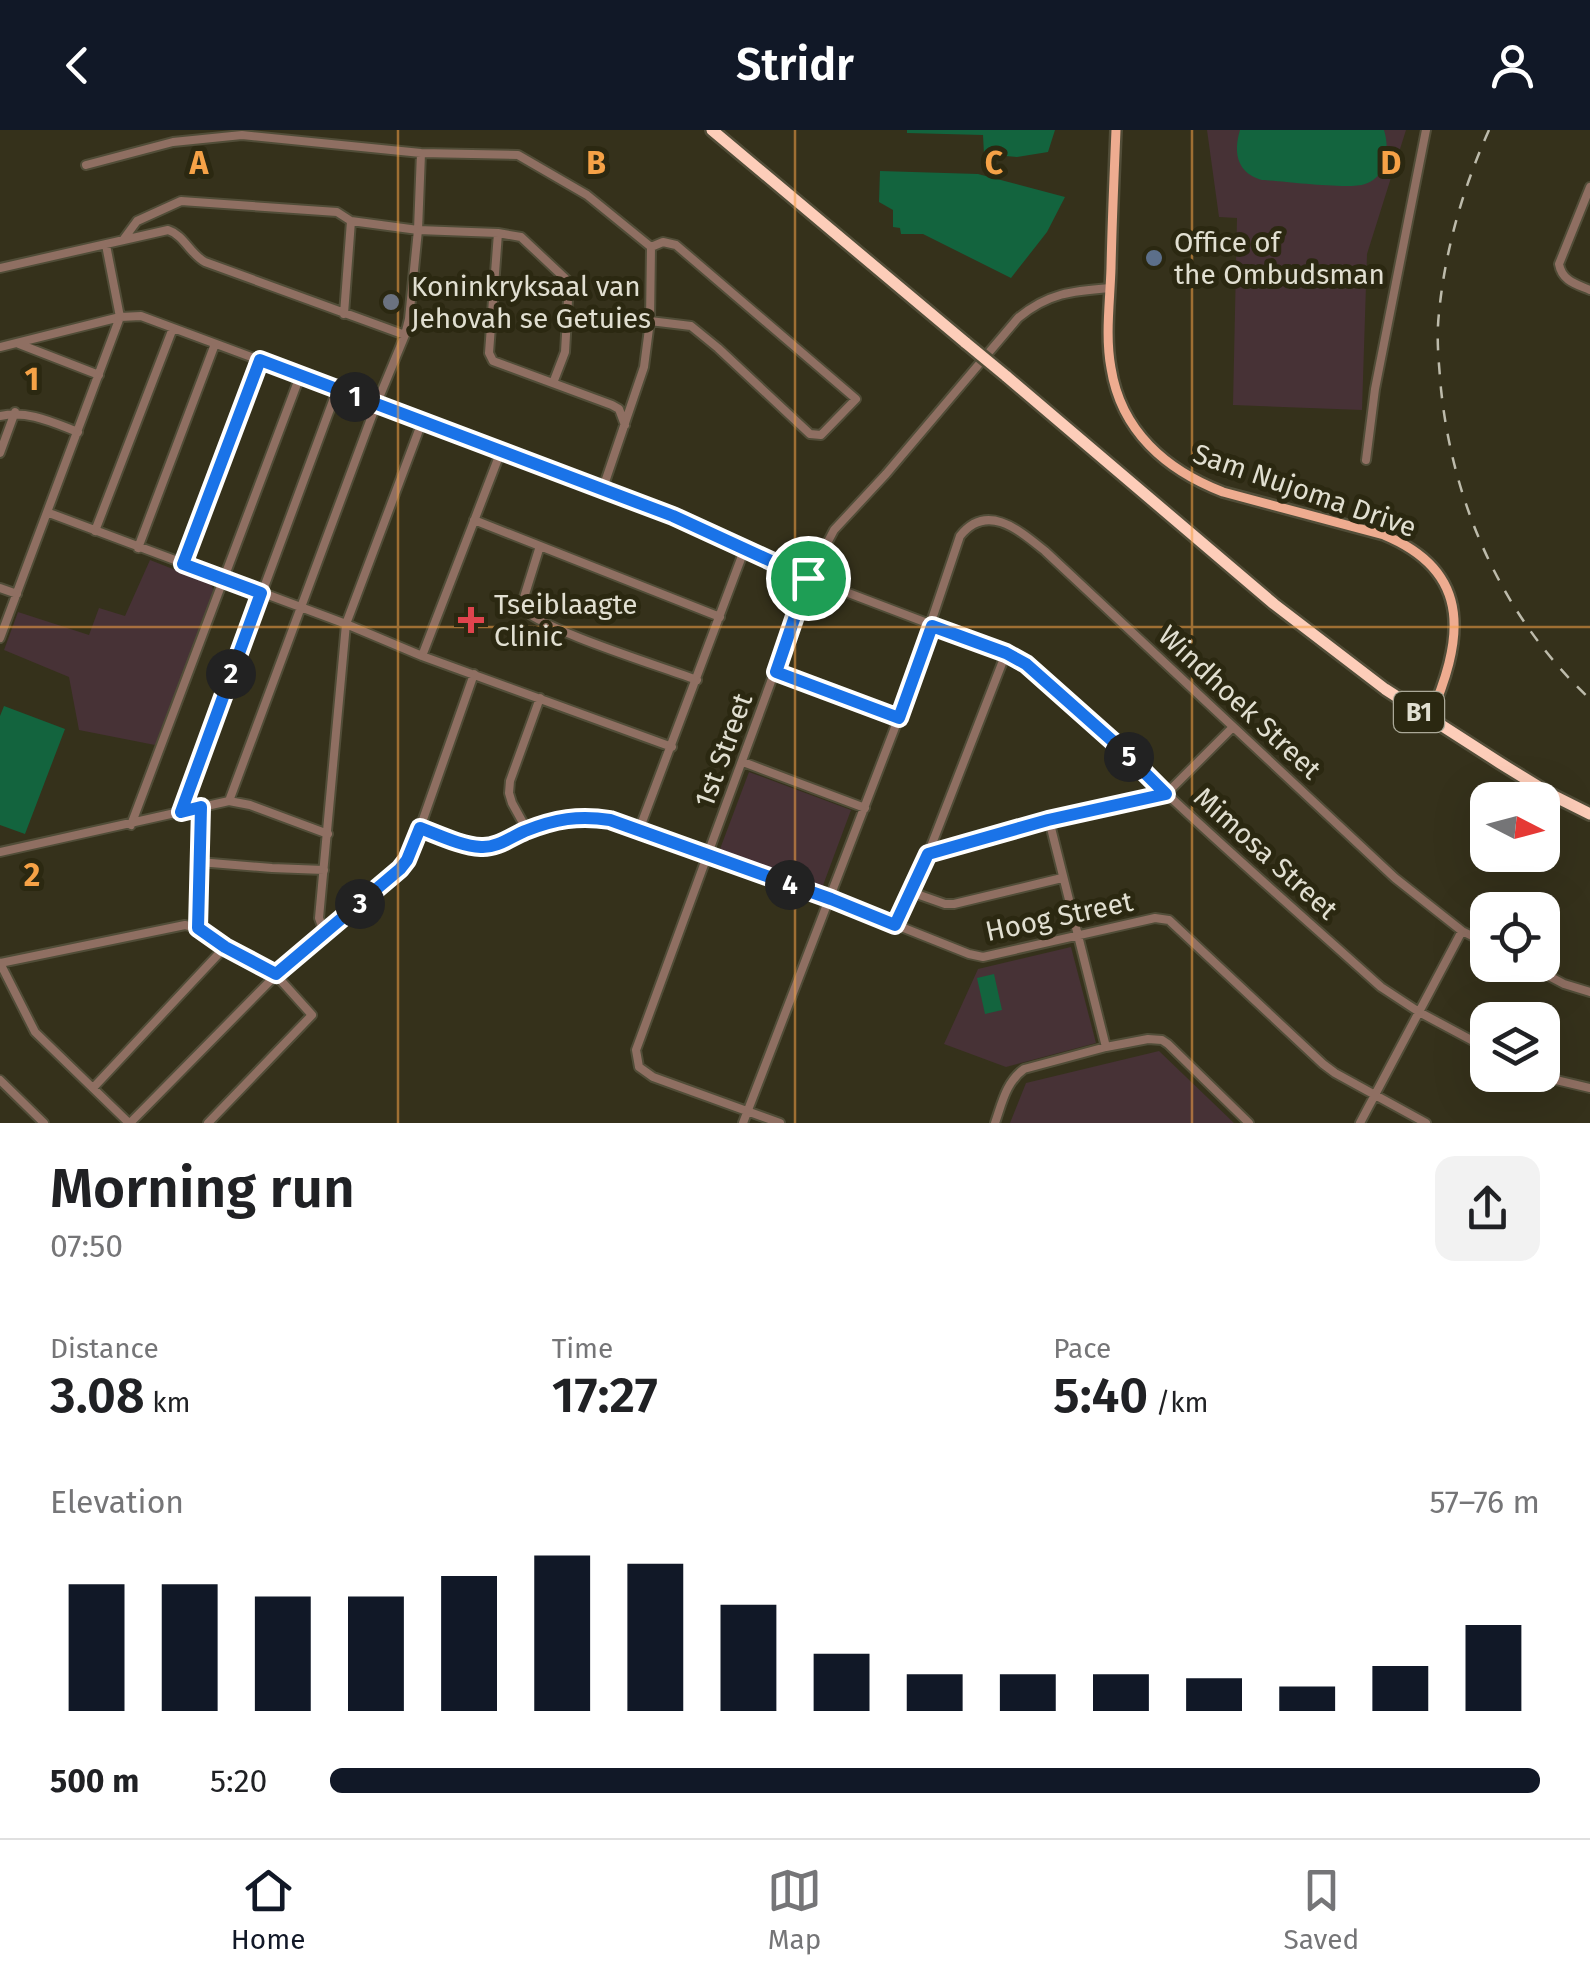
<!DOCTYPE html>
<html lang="en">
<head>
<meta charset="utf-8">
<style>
  body { margin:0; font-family:"Fira Sans",sans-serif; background:#f2f2f2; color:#202124; height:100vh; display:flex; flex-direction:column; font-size:38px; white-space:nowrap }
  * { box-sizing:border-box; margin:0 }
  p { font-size:32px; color:#757577 }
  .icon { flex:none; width:55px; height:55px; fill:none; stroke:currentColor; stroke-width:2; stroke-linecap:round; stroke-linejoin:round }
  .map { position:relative; height:993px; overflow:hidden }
  .drawer { display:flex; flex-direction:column; background:#fff; flex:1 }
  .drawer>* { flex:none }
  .needle { width:65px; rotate:96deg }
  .buttons { position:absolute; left:1470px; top:652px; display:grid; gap:20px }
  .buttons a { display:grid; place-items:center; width:90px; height:90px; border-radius:20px; background:#fff; box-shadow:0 10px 40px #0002; font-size:50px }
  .pin { position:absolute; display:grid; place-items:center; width:85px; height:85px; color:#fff; margin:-42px; border:5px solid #fff; border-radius:50%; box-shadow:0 2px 10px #0007 }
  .km { position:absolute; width:50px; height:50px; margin:-25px; border-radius:50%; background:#222; color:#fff; font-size:28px; line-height:50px; text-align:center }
  .round { display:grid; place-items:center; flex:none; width:105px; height:105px; border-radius:20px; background:#f2f2f2 }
  .overview { display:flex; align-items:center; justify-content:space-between; height:170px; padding:0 50px }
  h1 { font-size:55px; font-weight:600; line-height:75px }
  .stats { display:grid; grid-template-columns:repeat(3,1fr); gap:15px; height:170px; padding:10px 50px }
  .stats div { display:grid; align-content:center }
  .stats b { font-size:50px; font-weight:600 }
  .stats small { font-size:28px; font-weight:400 }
  .stats p { font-size:28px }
  .chart { height:280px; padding:20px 50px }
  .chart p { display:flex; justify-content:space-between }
  .chart svg { width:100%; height:180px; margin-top:10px; stroke:#111827; stroke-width:6 }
  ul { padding:0 50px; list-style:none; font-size:32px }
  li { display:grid; grid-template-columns:160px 120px 1fr; align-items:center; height:75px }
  li i { height:25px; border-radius:12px; background:#111827 }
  header { display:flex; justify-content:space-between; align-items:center; height:130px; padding:0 50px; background:#111827; color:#fff; font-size:45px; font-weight:600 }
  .tabs { display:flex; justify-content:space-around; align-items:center; height:140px; border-top:2px solid #e0e0e0; background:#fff; font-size:28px; color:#757577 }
  .tabs a { display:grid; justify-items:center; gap:5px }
  .tabs .current { color:#111827 }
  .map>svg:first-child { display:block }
</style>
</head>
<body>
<header><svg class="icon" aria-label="back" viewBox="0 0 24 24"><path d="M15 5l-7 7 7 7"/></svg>Stridr<svg class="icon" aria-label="person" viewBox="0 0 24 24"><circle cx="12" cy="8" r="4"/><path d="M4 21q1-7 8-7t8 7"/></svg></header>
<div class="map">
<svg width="1590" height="993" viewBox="0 0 1590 993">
  <rect width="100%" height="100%" fill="#35311b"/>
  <path fill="#473236" d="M1207,0H1406L1367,124L1362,280L1233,275L1237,88L1219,87Z
    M150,430L211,454L214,462L155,615L79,600L69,547L4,520L18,482L89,505L99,478L125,486Z
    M749,642L851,680L822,758L720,719Z
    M1071,817L1096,913L1006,937L944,914L978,839Z
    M1159,921L1234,993H1010L1026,953Z"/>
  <path fill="#13643e" d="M907,0H1055L1048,22L1017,27L984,24L983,5L907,3Z
    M1240,0H1384C1390,19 1387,47 1365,54C1350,60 1282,51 1262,50C1237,43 1233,23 1240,0Z
    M880,41L978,44L1065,67L1047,102L1011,148L923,104H901L900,98L893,97V80L879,72Z
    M4,576L65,599L25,704L0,695V586Z
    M994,844L1002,880L985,884L977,848Z"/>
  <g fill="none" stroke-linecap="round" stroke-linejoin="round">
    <g stroke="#514d38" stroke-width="12">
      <path id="minor" d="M86,35L173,12L242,5L421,23L518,25L587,65L651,117
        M1590,57L1559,134C1562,151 1576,154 1590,160
        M498,103L489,223L493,231L612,275L619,279L625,295
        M123,110L137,91L181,71L337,82L351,91L418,100L498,103L521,107L569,152L565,222L553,253
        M106,115L120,187
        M0,138L168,100C184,105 190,124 205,132L405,205
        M344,184L351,91
        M650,191L691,196L718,218L810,304L821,305L856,269L676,115L663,112L651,117
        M19,214L99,245
        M0,217L120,187L141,186L603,358L673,386L809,448L1006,523C1063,554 1118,618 1166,663C1236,729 1309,792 1381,857L1419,882L1488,919
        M0,286C28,280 52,292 78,302
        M0,323L15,282
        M1366,330L1375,259L1426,0
        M603,358L644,237L650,191L651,117
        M49,383L346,494L422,526L672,617
        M474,390L720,487
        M95,401L173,198
        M540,416L521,477C539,499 663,537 697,550
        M138,418L215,214
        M183,435L260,230
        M0,458L17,464
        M0,508L120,187
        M422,526L501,321
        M776,542L899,587
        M743,632L865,678
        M229,671L376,275L405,205L409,189L418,100L421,23
        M181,682L337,260
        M1049,690L1106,917
        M131,695L300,246
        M420,698L474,544
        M527,700L512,673L509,663L510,651L540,568
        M639,700L745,418
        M0,722L229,671L250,675L328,704
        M928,724L1049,690L1166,664L1233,597
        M199,732L272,738L324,740
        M911,762L945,774H954L1062,748
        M895,795L928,724L1006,523
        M198,798L201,677
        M325,804L319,788L346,494L422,292
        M0,833L185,795L198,798L225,817L276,845L312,885L208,993
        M0,833L35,902L129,993
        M1528,835L1564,854L1590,862
        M1535,945L1590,958
        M0,950L44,993
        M93,958L225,817
        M130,993L276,845L401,739L407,730L420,698C441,705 467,720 488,717C501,715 513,706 525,701C570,683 594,684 639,700L831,769L969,824L983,827L1155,788L1169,790L1323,934L1335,943L1426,993
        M743,993L899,587L960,406C987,372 1019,400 1045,421L1395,748L1462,801L1488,814
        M780,993L653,947L639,937L636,920L809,448L834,400L886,344L1018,188C1048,163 1072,161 1110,158
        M995,993C1002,973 1006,952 1024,939L1106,917L1148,909L1162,910L1168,914L1249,993
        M1360,993L1462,801"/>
    </g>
    <g stroke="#514d38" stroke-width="14">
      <path id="major" d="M1116,0C1114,46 1112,92 1111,138C1110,171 1105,206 1111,238C1121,301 1166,340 1223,362L1384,405C1476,443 1462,513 1429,589"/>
    </g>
    <g stroke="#514d38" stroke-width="16">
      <path id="highway" d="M712,0L966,213
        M1006,246L1274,474L1385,559L1500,633L1552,665L1590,684"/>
    </g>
    <use href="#minor" stroke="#8f6f62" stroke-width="8"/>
    <use href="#major" stroke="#eeac90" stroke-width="9"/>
    <use href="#highway" stroke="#fdcdb9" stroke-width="11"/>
    <path stroke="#bdbbab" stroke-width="2.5" stroke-dasharray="12 12" stroke-linecap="butt" d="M1489,0C1463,58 1445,120 1439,183C1436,209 1439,234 1441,259C1453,376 1504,489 1590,569"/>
    <g stroke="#514d38" stroke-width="16" stroke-linecap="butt">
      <path id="highway-bridge" d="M966,213L1006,246"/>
    </g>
    <use href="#highway-bridge" stroke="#fdcdb9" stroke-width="11"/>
  </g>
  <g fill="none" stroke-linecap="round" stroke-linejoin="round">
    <g stroke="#fff" stroke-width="20">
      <path id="route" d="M260,230L673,386L808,448L776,542L899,588L932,496L1006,523L1026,534L1116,614L1166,664L1048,690L928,724L895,795L831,769L610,690C579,685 555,689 525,701C511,707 497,718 481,717C461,716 439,705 420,698L407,730L400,739L276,844L225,817L198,798L201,677L181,682L261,463L183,434Z"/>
    </g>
    <use href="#route" stroke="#1a73e8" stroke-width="12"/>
  </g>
  <path fill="none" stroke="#f6a247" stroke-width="2.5" stroke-opacity="0.55" d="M398,0V993M795,0V993M1192,0V993M0,497H1590"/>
  <circle fill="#5c6f8a" stroke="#2b2811" stroke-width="4" cx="1154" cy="128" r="10"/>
  <circle fill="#6b7280" stroke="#2b2811" stroke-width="4" cx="391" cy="172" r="10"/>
  <path fill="#e0444e" stroke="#2b2811" stroke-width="4" d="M466 475h10v10h10v10h-10v10h-10v-10h-10v-10h10z"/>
  <g text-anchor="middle" stroke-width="10" stroke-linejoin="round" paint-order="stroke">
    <rect fill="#2b2811" stroke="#aaa897" stroke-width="2.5" x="1394" y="562" width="50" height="40" rx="8"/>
    <g font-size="25" font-weight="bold" fill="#e1dfd1">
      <text x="1419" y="591">B1</text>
    </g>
    <g font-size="28" fill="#e1dfd1" stroke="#2b2811" text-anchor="start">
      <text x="1174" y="122">Office of<tspan x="1174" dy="32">the Ombudsman</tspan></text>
      <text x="411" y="166">Koninkryksaal van<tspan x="411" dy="32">Jehovah se Getuies</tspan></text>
      <text x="494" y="484">Tseiblaagte<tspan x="494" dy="32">Clinic</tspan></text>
    </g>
    <g font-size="28" fill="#e1dfd1" stroke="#2b2811">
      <text transform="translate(1305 360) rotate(19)" y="10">Sam Nujoma Drive</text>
      <text transform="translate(1240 572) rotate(43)" y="10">Windhoek Street</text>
      <text transform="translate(723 620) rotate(-70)" y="10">1st Street</text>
      <text transform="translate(1266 723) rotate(42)" y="10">Mimosa Street</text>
      <text transform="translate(1059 786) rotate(-12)" y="10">Hoog Street</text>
    </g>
  </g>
  <g font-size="32" text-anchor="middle" font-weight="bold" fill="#f6a247" stroke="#2b2811" stroke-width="10" stroke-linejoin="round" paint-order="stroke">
    <text x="199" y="44">A</text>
    <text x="596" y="44">B</text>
    <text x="994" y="44">C</text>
    <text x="1391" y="44">D</text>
    <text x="32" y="260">1</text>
    <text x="32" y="756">2</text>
  </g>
</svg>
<div class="buttons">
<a><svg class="needle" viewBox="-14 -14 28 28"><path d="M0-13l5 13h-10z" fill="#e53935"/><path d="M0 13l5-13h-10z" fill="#757577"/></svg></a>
<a><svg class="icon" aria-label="locate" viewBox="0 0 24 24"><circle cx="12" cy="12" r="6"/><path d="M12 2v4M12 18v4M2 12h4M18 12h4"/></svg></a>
<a><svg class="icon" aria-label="layers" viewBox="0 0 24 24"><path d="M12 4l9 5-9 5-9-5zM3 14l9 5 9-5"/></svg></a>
</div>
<div class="pin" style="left:808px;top:448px;background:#1e9e55"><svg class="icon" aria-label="arrive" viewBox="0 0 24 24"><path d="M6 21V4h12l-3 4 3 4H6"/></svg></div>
<b class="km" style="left:355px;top:267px">1</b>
<b class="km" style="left:231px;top:544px">2</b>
<b class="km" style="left:360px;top:774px">3</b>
<b class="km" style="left:790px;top:755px">4</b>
<b class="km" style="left:1129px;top:627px">5</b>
</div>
<section class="drawer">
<div class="overview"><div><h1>Morning run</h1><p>07:50</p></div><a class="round"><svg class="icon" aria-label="share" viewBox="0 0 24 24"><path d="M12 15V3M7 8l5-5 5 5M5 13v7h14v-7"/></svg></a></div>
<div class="stats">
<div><p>Distance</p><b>3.08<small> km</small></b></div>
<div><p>Time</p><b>17:27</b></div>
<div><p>Pace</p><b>5:40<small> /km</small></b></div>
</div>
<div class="chart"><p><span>Elevation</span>57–76 m</p>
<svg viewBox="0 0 160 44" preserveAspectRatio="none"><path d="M5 44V13M15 44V13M25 44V16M35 44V16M45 44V11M55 44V6M65 44V8M75 44V18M85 44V30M95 44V35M105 44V35M115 44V35M125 44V36M135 44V38M145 44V33M155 44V23"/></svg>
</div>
<ul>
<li><b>500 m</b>5:20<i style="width:100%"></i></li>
</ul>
</section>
<nav class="tabs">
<a class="current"><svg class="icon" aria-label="home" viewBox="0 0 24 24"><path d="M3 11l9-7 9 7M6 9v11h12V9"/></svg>Home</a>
<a><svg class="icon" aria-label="map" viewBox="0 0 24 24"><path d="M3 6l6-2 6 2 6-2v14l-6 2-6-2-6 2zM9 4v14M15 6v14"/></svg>Map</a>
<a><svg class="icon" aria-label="saved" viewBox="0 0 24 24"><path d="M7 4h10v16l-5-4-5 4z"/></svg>Saved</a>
</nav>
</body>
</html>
